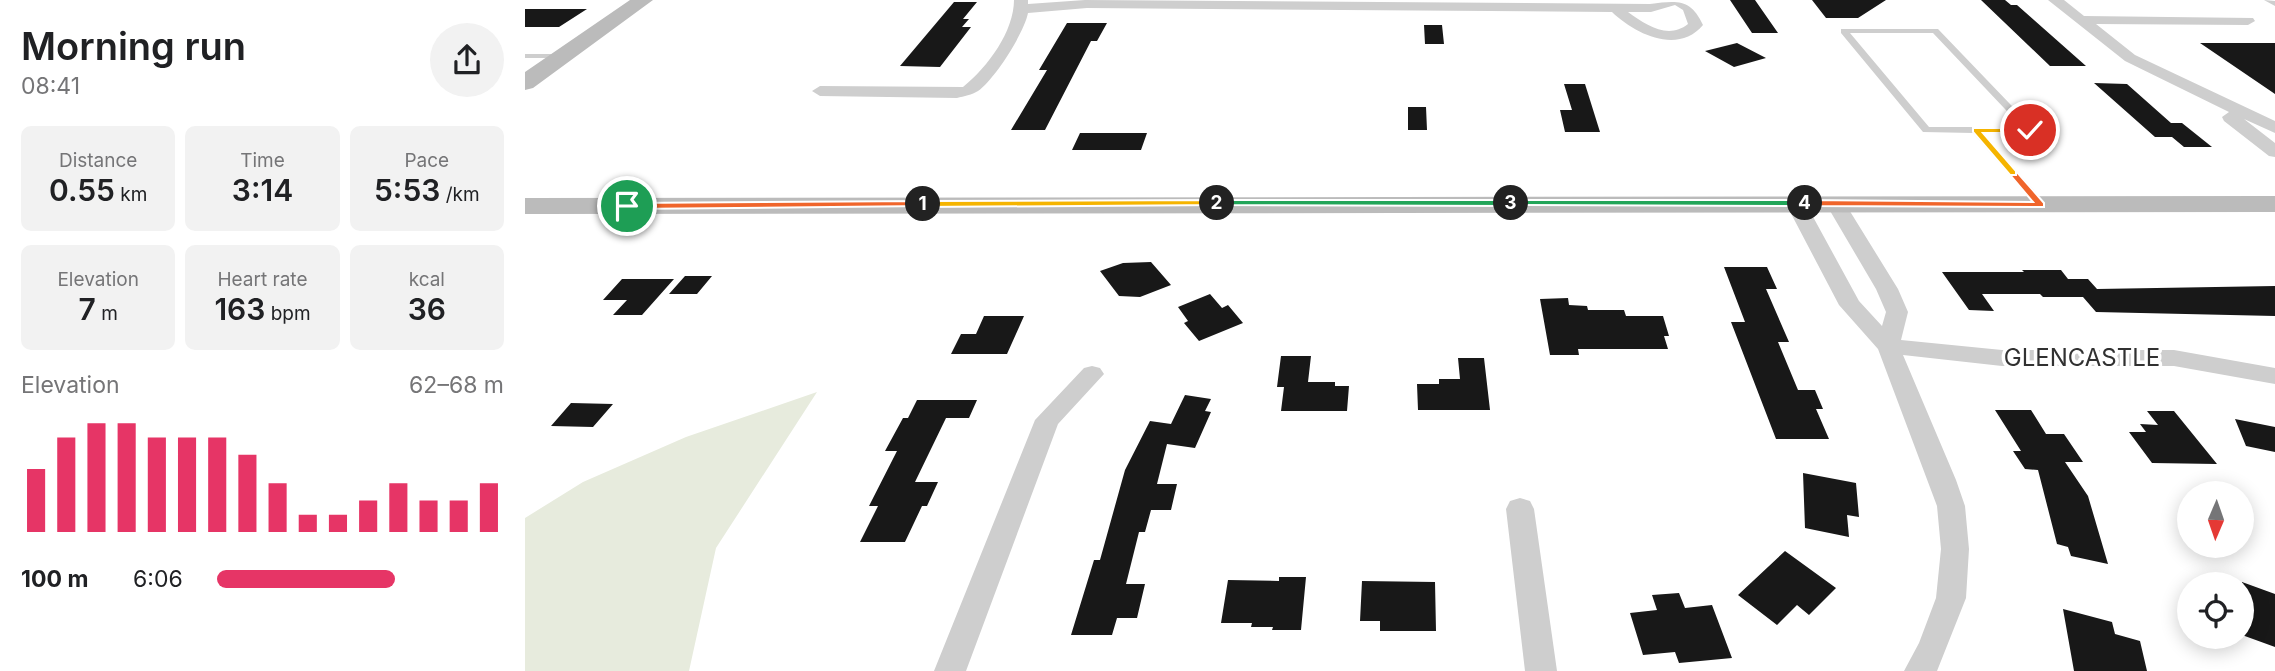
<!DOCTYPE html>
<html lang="en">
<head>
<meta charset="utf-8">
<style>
  body { margin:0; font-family:Inter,sans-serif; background:#f2f2f2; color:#202124; height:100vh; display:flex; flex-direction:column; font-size:26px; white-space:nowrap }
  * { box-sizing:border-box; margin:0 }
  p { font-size:23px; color:#757577 }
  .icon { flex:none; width:38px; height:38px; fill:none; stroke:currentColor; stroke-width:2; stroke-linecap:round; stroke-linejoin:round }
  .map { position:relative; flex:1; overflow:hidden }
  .drawer { display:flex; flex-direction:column; background:#fff; width:525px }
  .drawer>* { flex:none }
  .needle { width:46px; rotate:182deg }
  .tools { position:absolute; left:1652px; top:481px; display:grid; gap:14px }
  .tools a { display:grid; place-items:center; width:77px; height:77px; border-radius:50%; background:#fff; box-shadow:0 4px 18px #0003; font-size:35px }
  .pin { position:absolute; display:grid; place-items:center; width:60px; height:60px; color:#fff; margin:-30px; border:4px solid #fff; border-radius:50%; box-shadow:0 2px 7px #0007 }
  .km { position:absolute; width:35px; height:35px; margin:-18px; border-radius:50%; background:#222; color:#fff; font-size:19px; line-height:35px; text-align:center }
  .round { display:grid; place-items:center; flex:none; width:74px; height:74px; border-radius:37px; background:#f2f2f2 }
  .summary { display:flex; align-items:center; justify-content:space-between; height:119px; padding:0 21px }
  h1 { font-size:38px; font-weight:600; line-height:52px }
  .figures { display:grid; grid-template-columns:repeat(3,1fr); gap:10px; height:119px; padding:7px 21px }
  .figures div { display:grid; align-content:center; border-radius:10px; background:#f2f2f2; text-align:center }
  .figures b { font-size:30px; font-weight:600 }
  .figures small { font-size:19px; font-weight:400 }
  .figures p { font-size:19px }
  .chart { height:196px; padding:14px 21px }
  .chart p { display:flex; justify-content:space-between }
  .chart svg { width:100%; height:126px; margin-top:7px; stroke:#e63566; stroke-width:6 }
  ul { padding:0 21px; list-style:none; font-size:23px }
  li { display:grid; grid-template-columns:112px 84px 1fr; align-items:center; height:52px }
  li i { height:18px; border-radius:9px; background:#e63566 }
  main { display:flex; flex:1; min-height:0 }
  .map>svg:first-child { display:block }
</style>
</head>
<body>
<main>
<section class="drawer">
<div class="summary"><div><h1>Morning run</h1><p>08:41</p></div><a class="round"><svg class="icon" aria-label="share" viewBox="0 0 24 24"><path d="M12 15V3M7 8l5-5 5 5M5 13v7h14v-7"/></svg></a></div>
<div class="figures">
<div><p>Distance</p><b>0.55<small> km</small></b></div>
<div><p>Time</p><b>3:14</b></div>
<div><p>Pace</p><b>5:53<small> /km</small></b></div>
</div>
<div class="figures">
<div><p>Elevation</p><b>7<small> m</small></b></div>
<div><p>Heart rate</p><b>163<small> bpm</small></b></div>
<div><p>kcal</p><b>36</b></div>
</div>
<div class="chart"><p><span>Elevation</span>62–68 m</p>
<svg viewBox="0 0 160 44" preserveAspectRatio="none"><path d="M5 44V22M15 44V11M25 44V6M35 44V6M45 44V11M55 44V11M65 44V11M75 44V17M85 44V27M95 44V38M105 44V38M115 44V33M125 44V27M135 44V33M145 44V33M155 44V27"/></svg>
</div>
<ul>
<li><b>100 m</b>6:06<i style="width:62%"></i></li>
</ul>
</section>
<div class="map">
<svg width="1750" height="671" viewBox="0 0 1750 671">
  <rect width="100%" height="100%" fill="#fff"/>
  <path fill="#e7ebdd" d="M292,392L191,548L164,671H0V518L58,482L161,437Z"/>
  <path fill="#181818" d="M1205,0H1230L1253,33H1227Z
    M1287,0H1361L1333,18H1301Z
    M1456,0H1480L1486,5H1492L1561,66H1525Z
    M429,2H452L438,19H444L437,27H446L415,67L375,66Z
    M0,9H62L34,27H0Z
    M542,23H582L572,41H566L520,130H486L522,70H514Z
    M899,25H917L919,44H900Z
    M1212,43L1241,58L1209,67L1180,51Z
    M1675,43H1750V94Z
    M1569,83L1602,84L1646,123H1657L1687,147H1659L1647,137H1630Z
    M1039,84H1060L1075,132H1040L1035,110H1047Z
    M883,107H901L902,130H883Z
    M555,133H622L616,150H547Z
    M626,262L646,285L615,297L594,296L575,271L598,263Z
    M1199,267H1242L1252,289H1241L1264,342H1253L1273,390H1290L1298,409H1291L1304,439H1251L1206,322H1220Z
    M1497,270H1536L1543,279H1563L1572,289L1750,286V316L1571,312L1558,297H1518L1515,294H1457L1469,311L1444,310L1417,272H1499Z
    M160,276H187L172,294H144Z
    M97,279H149L117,315H88L102,300H78Z
    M685,294L697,308L703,305L718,323L674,341L659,323L663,321L653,307Z
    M1043,298L1044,305L1062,306L1063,310H1099L1101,316H1138L1144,336H1139L1143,349H1053L1054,355H1025L1015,299Z
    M459,316H499L482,354H426L436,334H451Z
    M756,356H786L783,382H810V386H824L822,411H756L759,387H752Z
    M933,358H959L965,410H893L892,384H914V379H935Z
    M660,395L686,399L680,411L686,412L670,448L642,444L632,484H652L646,510H626L620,532H614L601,584H620L612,618H592L587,635H546L569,560H575L600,470L625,421L646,424Z
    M392,400H452L444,418H421L390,482H413L402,506H397L380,542H335L353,506H344L372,451H360L378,418H383Z
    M46,403L88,404L68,427L26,426Z
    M1470,410H1506L1521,434H1539L1558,462H1540L1563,496L1583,564L1546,556L1543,547L1532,544L1513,470L1500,469L1488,451H1496Z
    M1622,411H1649L1692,464L1627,463L1604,432H1621L1615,424L1633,425Z
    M1710,419L1750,427V452L1721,446Z
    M1278,473L1331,483L1334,517L1322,515L1324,537L1280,528Z
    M1260,551L1311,588L1284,615L1272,605L1252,625L1213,595Z
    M754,577H781L776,630H747L748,627H726L727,623H696L703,580L754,581Z
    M837,581L910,582L911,631H855V621H835Z
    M1717,582L1750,594V647L1717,635Z
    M1154,593L1160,608L1187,605L1207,658L1154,663L1150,652L1118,655L1105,613L1132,610L1127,595Z
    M1538,609L1587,622L1590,634L1615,641L1622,671H1549Z"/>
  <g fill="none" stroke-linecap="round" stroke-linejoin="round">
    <path fill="#cecece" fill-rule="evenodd" d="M1739,0L1750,1V6Z
      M1316,29H1413L1510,130L1505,133H1458L1520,203V207H1512L1448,133L1398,132L1316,33ZM1325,33H1408L1497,127H1404Z
      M0,54H37L41,56L37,58H0Z"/>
    <path fill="#cecece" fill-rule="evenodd" d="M489,0H503V4L560,0L1125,4C1155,0 1166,0 1178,25C1153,55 1110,34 1087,12L562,8L503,13C499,33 470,79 453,91C447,95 439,96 432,98L295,96L287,91L295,86L438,87C463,67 489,31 489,0ZM1150,5L1158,10L1163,24C1143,40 1121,25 1103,12H1126Z
      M1523,0H1539L1559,16L1728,18L1730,21L1723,25L1571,24L1610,55L1750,121V133L1719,119L1750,143V157L1744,156L1699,121L1697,117L1704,112L1600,61Z
      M1271,198L1281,204L1334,301L1357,326L1361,312L1351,289L1301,204L1311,198L1318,200L1373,289L1383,312L1376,340L1477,350H1649L1750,368V384L1649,366H1477L1378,355L1431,480L1440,506L1444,549L1441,598L1412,671H1379L1394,643L1411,598L1416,549L1412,506L1353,349L1314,305L1261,204Z
      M567,366L575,368L579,374L533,424L441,671H409L510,420L559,368Z
      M995,498L1005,501L1009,509L1032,671H1000L981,509L985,501Z"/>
    <path fill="#bbb" fill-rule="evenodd" d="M105,0H128L8,88L0,90V72Z
      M1750,196V212L0,214V198Z"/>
  </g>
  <path fill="#f0652b" stroke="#fff" stroke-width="2" d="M398,201L401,202V206L102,209L97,206L102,203Z"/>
  <path fill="#f5b400" stroke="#fff" stroke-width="2" d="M692,200L697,203L696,205L398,207L393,204L398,201Z"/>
  <path fill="#22a559" stroke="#fff" stroke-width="2" d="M692,200H986L991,203L986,206L689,205L687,203Z"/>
  <path fill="#22a559" stroke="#fff" stroke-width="2" d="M986,200H1280L1285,203L1280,206L983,205V201Z"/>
  <path fill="#f0652b" stroke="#fff" stroke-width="2" d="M1485,171H1491L1519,203V207L1280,206L1275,203L1280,200L1508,202L1485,175Z"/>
  <path fill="#f5b400" stroke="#fff" stroke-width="2" d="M1448,128H1508L1505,133H1458L1491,171V175H1485L1448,132Z"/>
  <g text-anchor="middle" stroke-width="7" stroke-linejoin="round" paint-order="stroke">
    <g font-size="24" fill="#313131" stroke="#fff">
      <text x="1557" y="366">GLENCASTLE</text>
    </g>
  </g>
</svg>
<div class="tools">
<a><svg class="needle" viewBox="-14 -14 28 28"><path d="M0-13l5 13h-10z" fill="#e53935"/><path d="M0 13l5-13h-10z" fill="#757577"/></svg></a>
<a><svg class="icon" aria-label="locate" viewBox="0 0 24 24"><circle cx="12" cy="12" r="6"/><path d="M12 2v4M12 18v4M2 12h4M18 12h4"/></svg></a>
</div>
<div class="pin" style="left:102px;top:206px;background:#1e9e55"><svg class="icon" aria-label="arrive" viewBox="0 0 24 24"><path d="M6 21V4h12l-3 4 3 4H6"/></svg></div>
<div class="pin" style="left:1505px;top:130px;background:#d93025"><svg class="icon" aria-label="check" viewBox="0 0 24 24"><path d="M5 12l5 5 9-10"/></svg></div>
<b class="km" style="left:398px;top:204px">1</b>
<b class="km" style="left:692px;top:203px">2</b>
<b class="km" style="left:986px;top:203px">3</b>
<b class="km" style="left:1280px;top:203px">4</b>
</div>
</main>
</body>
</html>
